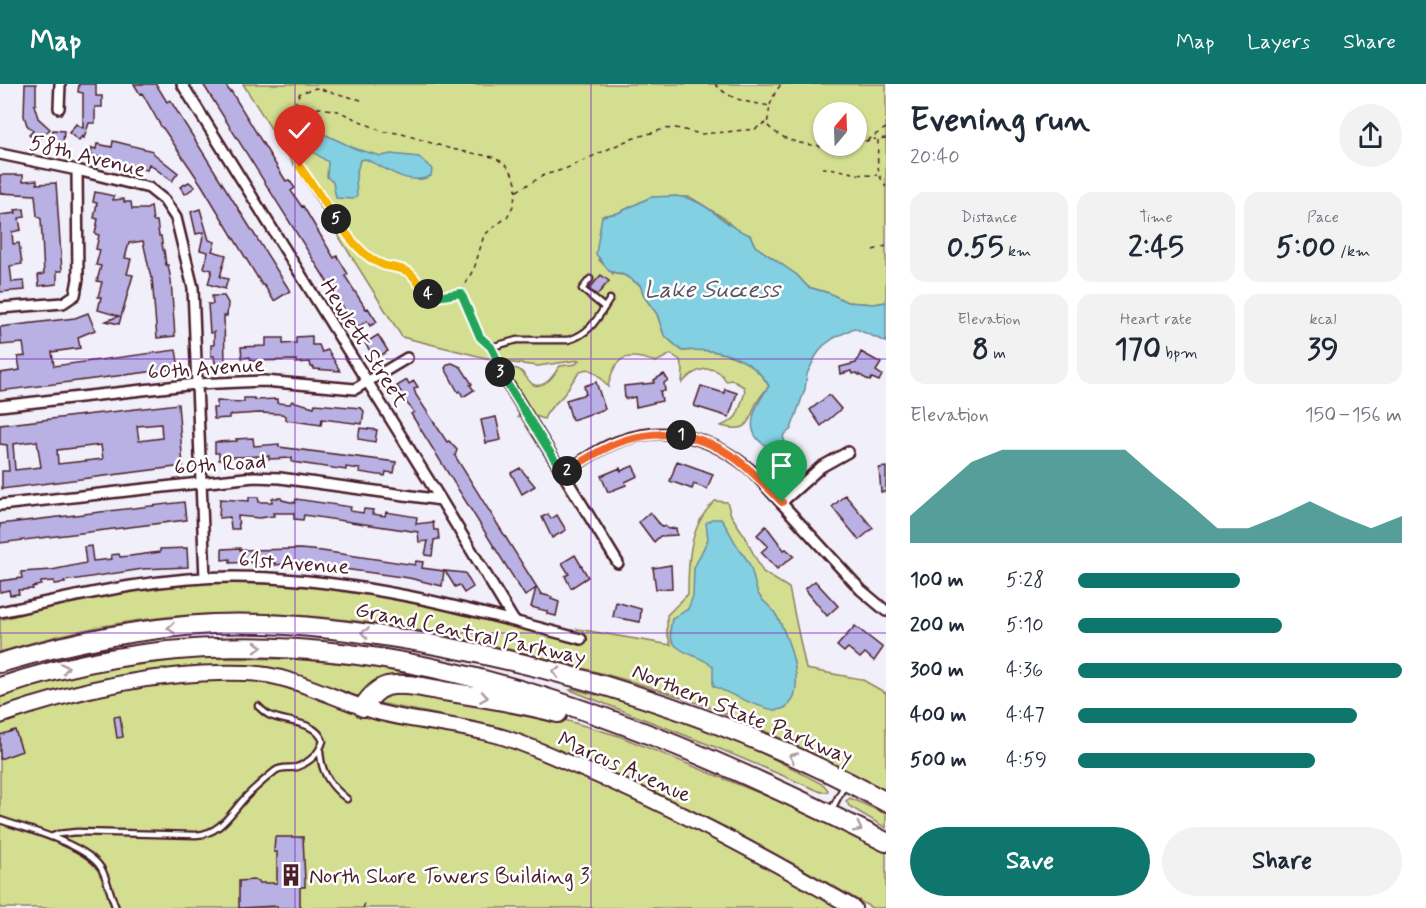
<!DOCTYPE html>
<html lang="en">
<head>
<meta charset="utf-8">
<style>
  body { margin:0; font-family:Mynerve,sans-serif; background:#f2f2f3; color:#1f2937; height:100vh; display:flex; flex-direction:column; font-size:22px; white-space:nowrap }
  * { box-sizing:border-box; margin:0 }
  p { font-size:20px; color:#747a83 }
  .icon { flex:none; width:33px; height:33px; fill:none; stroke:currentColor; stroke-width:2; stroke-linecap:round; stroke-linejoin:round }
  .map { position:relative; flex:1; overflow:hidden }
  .panel { display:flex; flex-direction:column; background:#fff; width:540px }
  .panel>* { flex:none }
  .needle { width:39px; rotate:19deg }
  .fabs { position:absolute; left:813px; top:18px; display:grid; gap:12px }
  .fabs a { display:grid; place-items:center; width:54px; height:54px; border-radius:50%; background:#fff; box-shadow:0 2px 4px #0004; font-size:30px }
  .pin { position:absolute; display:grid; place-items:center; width:51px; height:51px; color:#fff; margin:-62px -26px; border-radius:50% 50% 50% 0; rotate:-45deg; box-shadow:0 0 6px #0007 }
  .pin .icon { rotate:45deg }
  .km { position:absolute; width:30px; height:30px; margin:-15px; border-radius:50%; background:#222; color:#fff; font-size:16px; line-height:30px; text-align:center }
  .round { display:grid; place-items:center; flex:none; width:63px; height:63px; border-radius:32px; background:#f2f2f3 }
  .overview { display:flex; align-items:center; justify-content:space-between; height:102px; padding:0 24px }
  h1 { font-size:33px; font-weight:700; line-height:45px }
  .stats { display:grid; grid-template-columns:repeat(3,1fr); gap:9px; height:102px; padding:6px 24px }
  .stats div { display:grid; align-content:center; border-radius:15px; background:#f2f2f3; text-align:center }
  .stats b { font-size:30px; font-weight:700 }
  .stats small { font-size:16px; font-weight:400 }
  .stats p { font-size:16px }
  .chart { height:168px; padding:12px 24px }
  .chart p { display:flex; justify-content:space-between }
  .chart svg { width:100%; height:108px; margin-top:6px; fill:#0f766e; opacity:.7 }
  .button { display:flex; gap:12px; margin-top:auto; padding:12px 24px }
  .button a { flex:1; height:69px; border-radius:36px; background:#0f766e; color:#fff; font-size:24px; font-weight:700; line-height:69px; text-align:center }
  .button a+a { background:#f2f2f3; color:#1f2937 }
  ul { padding:0 24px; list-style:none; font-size:20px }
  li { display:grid; grid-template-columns:96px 72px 1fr; align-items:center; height:45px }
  li i { height:15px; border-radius:8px; background:#0f766e }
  header { display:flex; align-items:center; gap:36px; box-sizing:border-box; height:84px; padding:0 30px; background:#0f766e; color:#fff }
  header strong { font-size:28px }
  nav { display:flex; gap:33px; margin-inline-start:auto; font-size:21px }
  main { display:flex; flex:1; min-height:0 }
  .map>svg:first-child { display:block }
</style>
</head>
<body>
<header>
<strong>Map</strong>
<nav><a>Map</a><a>Layers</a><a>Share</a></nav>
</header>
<main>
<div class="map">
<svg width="886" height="824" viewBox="0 0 886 824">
  <rect width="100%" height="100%" fill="#f1eff9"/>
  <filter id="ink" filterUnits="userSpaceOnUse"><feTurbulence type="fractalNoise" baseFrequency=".0167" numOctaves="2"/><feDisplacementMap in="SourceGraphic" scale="12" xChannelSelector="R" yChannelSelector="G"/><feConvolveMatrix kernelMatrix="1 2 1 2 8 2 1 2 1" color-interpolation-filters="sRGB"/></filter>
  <g filter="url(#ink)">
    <path fill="#d3de91" stroke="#8e7e5e" stroke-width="1.5" fill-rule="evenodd" d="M243,0H886V218L874,220L847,218L829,209L808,203L797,191L755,162L750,151L737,147L724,134L690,113H651L618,129L602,132L599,176L613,190L624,191L640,201L645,214L657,230L664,251L682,267C715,264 751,271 769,302C764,308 758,315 755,322C748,343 744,348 721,342C737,335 737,333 742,317C744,311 746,309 744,303L732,296L726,297C716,277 694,285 682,299L683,286L680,276L671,270L656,278C627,268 615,270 608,303C586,274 581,284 565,309C558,319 548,323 544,335L530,330L518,333L520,325L507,291L508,286C529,277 525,314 548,297C553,293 556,287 560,282L576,280L579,276L538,282L498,277L402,253ZM824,28H856V62H824Z
      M715,417L727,418L731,431L742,448L763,488L789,504L806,585L861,595L886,609V707C839,683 793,659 745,638C685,611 623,595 560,578C427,543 287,518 149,535C98,541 49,553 0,568V536L50,522L125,507L209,499L303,500L424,517L577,555V545L671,561L667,549V531L688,510C688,477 689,441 715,417Z
      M194,574L297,575L374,583L439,597L357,612L292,590L264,584L229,582L124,593L58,607L0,626V612L90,587Z
      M247,589L363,623L480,647L626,703L854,824H0V632L92,606Z
      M391,605L541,629L619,652L796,724L886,768V824H872C758,759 641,694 517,651C472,635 425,629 379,619L376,614Z
      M573,605L596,611L602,609L652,625L745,660L824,701L828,706L827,708H821L720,665L570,606Z
      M850,714L886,730V744L849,722L846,717Z"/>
    <path fill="#83d0e3" stroke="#6c8999" stroke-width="1.5" d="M324,50L356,65L381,72L391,70L419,73L432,85L431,92C408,103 387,84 365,75L360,76L356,92L357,112L353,115L336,114L333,98L327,93L328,78L307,64L308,59Z
      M676,112C709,115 722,142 750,151L755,162L797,191L808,203L829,209L847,218L874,220L886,218V258L854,244L834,254L823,262L816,272L807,290L805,305L791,345L783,352L787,364L783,368C740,358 749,330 769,302C751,271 715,264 682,267L664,251L657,230L645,214L640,201L624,191L609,187L596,170L602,132L618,129L651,113Z
      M712,435H721C728,444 732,454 738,463C742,470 748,475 750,482C754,490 754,501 758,509C761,517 771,522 775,529C787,548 815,621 777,626C765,627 726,608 713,602V582C692,566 663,571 672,535L688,525L693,512L694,484L708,455L706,439Z"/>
    <path fill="#b9b1e3" stroke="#4a1f2b" stroke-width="1.5" fill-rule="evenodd" d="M25,0H36V20L34,21L38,34L50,45L39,56L37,54L35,56L29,51L33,47L27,41L24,32Z
      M79,0H96V12H102V23H95V39H89L84,54L82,52L79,57L69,49L76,40L83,44V9L78,8Z
      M134,0H156L167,18L170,16L290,207L274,217L264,201H262L201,100L163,44H162L142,9L140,10Z
      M203,0H225L230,8L231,7L279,86L286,97L289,96L295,104L291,107L302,123L303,122L334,174L337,172L348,190L345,192L366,225L368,224L377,238L370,242L367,237L358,243L350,230L348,231Z
      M53,46L64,47L63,59L51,58Z
      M113,57L153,67V69L178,89L172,97L149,80L147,86L91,71L92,64L96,65L97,60L112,63Z
      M0,91H23V97L37,96V100L56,99L62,187H57V200L39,202L38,191L44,190L41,135L37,132L35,111L0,109Z
      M189,98L195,103L185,110L180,103Z
      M95,108L114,112L113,116L124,115V118H131L132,125H147L151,122L153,137H157L159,152H161L163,166H164L166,181H168L171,196L175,252L157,254L152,194H151L143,157L129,159L125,174L131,175L127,190L133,191L119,240L106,237L119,232L98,226L101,213H98L102,198L97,197L101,182L96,181L100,166L96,165L99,151L95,150L98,135L94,134L97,119L93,118Z
      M24,125L25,133L19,134L21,146L12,148L13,160L19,159L22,180L10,182L12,198L24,197L25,206L0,208V131L16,129L15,126Z
      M200,125L209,156L215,158L212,167L226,171L220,193L228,195L225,205L208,200L212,186L204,184L208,168L200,166L204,148L196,150L191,128Z
      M601,191L609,197L597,211L589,205Z
      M212,212H224L228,219L227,232H224L225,279H215L214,272H211V261H214V248L210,249L208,220H213Z
      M88,229L95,246L78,253L80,264L52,268L54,282L176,266L179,284L0,307V289L20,286L18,273L25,272L23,259L1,261L0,243L75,234Z
      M378,251L388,267L378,273L373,265L370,267L365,259Z
      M312,252V261H319L322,268L328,266L340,287L314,285V283H311L310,278L296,279V276L251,277L250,273L242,274L241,263L266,262V254H283V260L296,259V253Z
      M861,268L881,279L876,287L882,291L879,297L872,294L870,297L856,289L852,290L851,287L841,290L840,283L856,279Z
      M452,279L461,283L472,300L470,301L474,306L463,313L460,307L458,308L445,284L448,280Z
      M664,290L668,296L664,299L665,307H660L662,317L636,323L635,313L625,315L624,302L654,299V296Z
      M407,296L409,300L414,297L418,303L414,305L416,311L447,358L449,357L457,366L455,372L541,510L552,513L551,515L559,518L556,532L547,530V527L531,523L536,504L525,512L411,330L414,328L399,309L401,308L397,302Z
      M596,298L605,325L572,336L566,316L586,310L584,302Z
      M701,302L724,309L725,305L737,309L729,333L694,322Z
      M829,311L841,325L821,342L810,326Z
      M244,314H254L255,316L277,315V319L290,320L292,317L314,323L315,320L361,324L364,327L362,340L322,335L321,341L286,336V332L282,330L259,329L229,331V334L214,335L213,324H217V317L244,318Z
      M178,320L183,382L2,405V387H9L7,361L0,360V341ZM161,340L162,354L139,357L137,342ZM37,357L41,383L15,386L13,360ZM101,361L103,375L58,380L57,366Z
      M496,333L501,356L486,359L481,336Z
      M360,344L377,346L375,358L358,355Z
      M253,354L254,362L279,360V363L396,378L394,389L386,388L385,392L359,388L360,385L346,383V386L292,378V374L269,375V372L229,373L230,376H219V369H215V358L237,357L236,355Z
      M677,377L713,390L707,405L694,400L692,405L670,397Z
      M633,382L638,392L625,398L626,401L608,408L601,392L620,384L621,387Z
      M886,383V408H881L879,384Z
      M520,384L535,402L522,410L511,389Z
      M845,411L873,444L859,456L832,423Z
      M249,413H258L259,418H272V414H281L282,416L295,419L296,415L351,423L350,427L363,429L364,425L373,426L372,430L385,432L386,428L417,433L416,440L433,438L434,446H438L439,455L434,456L432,472L425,471L428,457L419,458L418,448L304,431L303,436L294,435V429H273L274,432L259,434L238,432L239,445H231L230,433L219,434L220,415L249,417Z
      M184,418L186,436L0,459V440Z
      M650,428L662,443L665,442L668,445L676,444L677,451L660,452L654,458L639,438Z
      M548,430L551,435L557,431L566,446L552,454L542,433Z
      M766,442L784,466L786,465L794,472L777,485L761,468L768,462L757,451Z
      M91,462L93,477L112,475L111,471L119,470L120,473L130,472L160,468V465L187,464L188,483L143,485L64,497L65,499L54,500V497L41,498V501L32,503L33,505L18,506L19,510L10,511L9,506L0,508V497L22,494L21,488L52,486L86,479L84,463Z
      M240,464V466L300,465L322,467L415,481L416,477L423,478L422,484L444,487L442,502L409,494L308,480V481L285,478V480L275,481V479L252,480V478L230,479V475L222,476V465Z
      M575,471L588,493L571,504L565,492L569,490L562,479Z
      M671,481L672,504L656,505L653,484Z
      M445,487L465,489L473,503L464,509L459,501L455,503Z
      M815,497L838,522L827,532L805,505Z
      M616,518L641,525L640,538L613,533Z
      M855,542L883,564L874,577L865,569L860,574L848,564L844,568L837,562Z
      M120,632L123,653L117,654L114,633Z
      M15,646L22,667L0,675V651Z
      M275,753H303L305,797V803H300V824H277V822L239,824V797L254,796L259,797V799H277V768H274Z"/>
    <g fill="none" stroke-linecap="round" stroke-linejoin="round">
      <g stroke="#4a1f2b" stroke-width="9">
        <path id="service" d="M590,195L582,205L604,223
          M480,253L491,263L500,287
          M491,263L517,256H568C591,250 598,233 610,215
          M320,667C321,688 330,702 347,715
          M831,727L845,700
          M0,736C27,745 86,760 101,784C108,796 110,811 116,824
          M51,753L58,750L77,748L196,751C219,750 229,732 243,716C252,706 264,696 275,687C282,682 289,685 297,683C310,678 319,670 323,657C315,636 285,639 269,631C265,629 261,625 258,622"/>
      </g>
      <g stroke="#4a1f2b" stroke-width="14">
        <path id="minor" d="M182,0L441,416L514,537
          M59,24L60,0
          M0,70L77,86L149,104L164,116L176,134L193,204L205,494
          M0,224L63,219L75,211L78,195L77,86
          M500,287L618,479
          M0,322L196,300L264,297L355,305L407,274
          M563,389C581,378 599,364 620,357C668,339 715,355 752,387L861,506L886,527
          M782,418L821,383L848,368
          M0,421L254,393L280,394L441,416
          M0,528C77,512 155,493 234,493C353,493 467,524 581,555"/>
      </g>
      <g stroke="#4a1f2b" stroke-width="18">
        <path id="secondary" d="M0,632C78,605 163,586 246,589C293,590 336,617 381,629C422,639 465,641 506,654C531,662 554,673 578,683C674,723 764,772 854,824"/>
      </g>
      <g stroke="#4a1f2b" stroke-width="22">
        <path id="motorway" d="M0,579C70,558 140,544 213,540C282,537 352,546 420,558C582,587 741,639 886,718
          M0,603C311,498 608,619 886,758
          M363,623C369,615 376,605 387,602C404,598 426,604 443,607C482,613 520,619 558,629"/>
      </g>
      <path stroke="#4a1f2b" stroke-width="1.5" stroke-dasharray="4.5 4.5" stroke-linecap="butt" d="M715,0C731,17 748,18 770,22L767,41C786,61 816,63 842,62
        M361,16L316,4L300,9L296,17L305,45L298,64V78L348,152L367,172L384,181L406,187L414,193L421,205L432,211L445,212L461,209L477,247
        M770,21L775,9L781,0
        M299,25L321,24L338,27L384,48L399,49L451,65L493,73L504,79L510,85L516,98V108L513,122L507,133L484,151L475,182L461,209
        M886,54L878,55C878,72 875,89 886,103
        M867,56L886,44
        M856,59L876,55
        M822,84C841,84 858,93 877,91
        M517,107L544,91L565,85L628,56L664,45L676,44L701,50L725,48L755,45L766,39
        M873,166L886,162
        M363,824L366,817"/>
      <use href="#service" stroke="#fff" stroke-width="4.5"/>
      <use href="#minor" stroke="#fff" stroke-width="9"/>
      <use href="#secondary" stroke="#fff" stroke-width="14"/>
      <use href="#motorway" stroke="#fff" stroke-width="18"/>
    </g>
    <defs><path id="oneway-chevron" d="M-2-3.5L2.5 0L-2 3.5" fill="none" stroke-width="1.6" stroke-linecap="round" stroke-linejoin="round" transform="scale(1.5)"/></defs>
    <g stroke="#ae9aa0">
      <use href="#oneway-chevron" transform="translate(171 544) rotate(175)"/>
      <use href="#oneway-chevron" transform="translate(365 549) rotate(-172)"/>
      <use href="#oneway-chevron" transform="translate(258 563)"/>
      <use href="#oneway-chevron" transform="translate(65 584) rotate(-13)"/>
      <use href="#oneway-chevron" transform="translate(556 588) rotate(-166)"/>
      <use href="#oneway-chevron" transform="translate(484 613) rotate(9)"/>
      <use href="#oneway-chevron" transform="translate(793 673) rotate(-155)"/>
      <use href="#oneway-chevron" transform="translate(858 744) rotate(27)"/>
    </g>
  </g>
  <g fill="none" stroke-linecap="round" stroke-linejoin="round" filter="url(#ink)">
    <g stroke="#fff" stroke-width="12">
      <path id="split-1" d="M681,351C728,360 750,385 782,418"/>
    </g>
    <g stroke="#fff" stroke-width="12">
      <path id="split-2" d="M567,387C605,362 634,346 681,351"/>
    </g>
    <g stroke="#fff" stroke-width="12">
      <path id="split-3" d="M500,288L563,389L567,387"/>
    </g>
    <g stroke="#fff" stroke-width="12">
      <path id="split-4" d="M428,210L437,213L461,209L480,253L491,263L495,271L500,288"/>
    </g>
    <g stroke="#fff" stroke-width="12">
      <path id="split-5" d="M336,135C348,152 362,173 383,181C391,184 402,183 410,189C417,195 420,204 428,210"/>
    </g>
    <g stroke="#fff" stroke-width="12">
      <path id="split-6" d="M300,83L336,135"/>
    </g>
    <use href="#split-1" stroke="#f0652b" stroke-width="8"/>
    <use href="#split-2" stroke="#f0652b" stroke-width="8"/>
    <use href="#split-3" stroke="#22a559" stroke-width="8"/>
    <use href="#split-4" stroke="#22a559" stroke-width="8"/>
    <use href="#split-5" stroke="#f5b400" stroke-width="8"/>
    <use href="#split-6" stroke="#f5b400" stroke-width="8"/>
  </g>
  <path fill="none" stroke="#7b2cbf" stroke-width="1.5" stroke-opacity="0.55" d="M295,0V824M591,0V824M0,275H886M0,549H886"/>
  <defs>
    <g id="building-bare" transform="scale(1.8)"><path d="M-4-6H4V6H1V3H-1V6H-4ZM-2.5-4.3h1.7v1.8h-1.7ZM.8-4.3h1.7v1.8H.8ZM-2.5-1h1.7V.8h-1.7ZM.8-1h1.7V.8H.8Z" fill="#4a1f2b" stroke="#fff" stroke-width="2.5" paint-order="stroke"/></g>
  </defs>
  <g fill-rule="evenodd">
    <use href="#building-bare" x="291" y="791"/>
  </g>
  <g text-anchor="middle" stroke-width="5" stroke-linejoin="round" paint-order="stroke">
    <g font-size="22" fill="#4a1f2b" stroke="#fff">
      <text transform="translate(88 71) rotate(14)" y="8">58th Avenue</text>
      <text transform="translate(365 258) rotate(58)" y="8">Hewlett Street</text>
      <text transform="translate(206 283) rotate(-4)" y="8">60th Avenue</text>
      <text transform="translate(220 379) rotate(-4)" y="8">60th Road</text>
      <text transform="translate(294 478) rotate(4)" y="8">61st Avenue</text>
      <text transform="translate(471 548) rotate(12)" y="8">Grand Central Parkway</text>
      <text transform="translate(743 629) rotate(22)" y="8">Northern State Parkway</text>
      <text transform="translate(625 682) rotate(24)" y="8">Marcus Avenue</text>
    </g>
    <g font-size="22" fill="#4a1f2b" stroke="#fff" text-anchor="start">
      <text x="309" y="799">North Shore Towers Building 3</text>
    </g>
    <g font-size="24" font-style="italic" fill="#5b5462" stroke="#fff">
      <text x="712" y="213">Lake Success</text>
    </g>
  </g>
</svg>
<div class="fabs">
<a><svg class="needle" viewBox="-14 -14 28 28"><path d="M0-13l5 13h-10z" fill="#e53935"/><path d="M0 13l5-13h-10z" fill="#747a83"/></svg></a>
</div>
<div class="pin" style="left:782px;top:418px;background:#1e9e55"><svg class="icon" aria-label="arrive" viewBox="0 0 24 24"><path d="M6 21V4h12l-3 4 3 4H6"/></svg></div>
<div class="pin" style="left:300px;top:83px;background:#d93025"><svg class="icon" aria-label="check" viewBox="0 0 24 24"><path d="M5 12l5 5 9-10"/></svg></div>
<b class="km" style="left:681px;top:351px">1</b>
<b class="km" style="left:567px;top:387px">2</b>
<b class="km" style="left:500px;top:288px">3</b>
<b class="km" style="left:428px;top:210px">4</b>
<b class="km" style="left:336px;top:135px">5</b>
</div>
<section class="panel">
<div class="overview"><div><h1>Evening run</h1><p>20:40</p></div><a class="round"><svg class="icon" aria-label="share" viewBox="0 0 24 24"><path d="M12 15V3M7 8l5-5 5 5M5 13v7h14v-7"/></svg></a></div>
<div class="stats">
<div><p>Distance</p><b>0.55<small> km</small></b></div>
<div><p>Time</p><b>2:45</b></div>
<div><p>Pace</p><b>5:00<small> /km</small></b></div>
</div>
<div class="stats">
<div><p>Elevation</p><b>8<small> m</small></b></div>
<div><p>Heart rate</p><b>170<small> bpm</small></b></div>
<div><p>kcal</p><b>39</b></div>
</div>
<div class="chart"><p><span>Elevation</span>150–156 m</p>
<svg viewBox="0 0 160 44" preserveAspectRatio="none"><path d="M0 44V33L10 22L20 11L30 6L40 6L50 6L60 6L70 6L80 17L90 27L100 38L110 38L120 33L130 27L140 33L150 38L160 33V44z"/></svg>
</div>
<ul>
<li><b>100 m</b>5:28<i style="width:50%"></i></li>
<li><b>200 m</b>5:10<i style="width:63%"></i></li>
<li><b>300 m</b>4:36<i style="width:100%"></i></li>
<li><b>400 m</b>4:47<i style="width:86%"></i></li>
<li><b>500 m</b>4:59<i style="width:73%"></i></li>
</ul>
<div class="button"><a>Save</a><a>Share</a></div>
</section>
</main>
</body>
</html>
